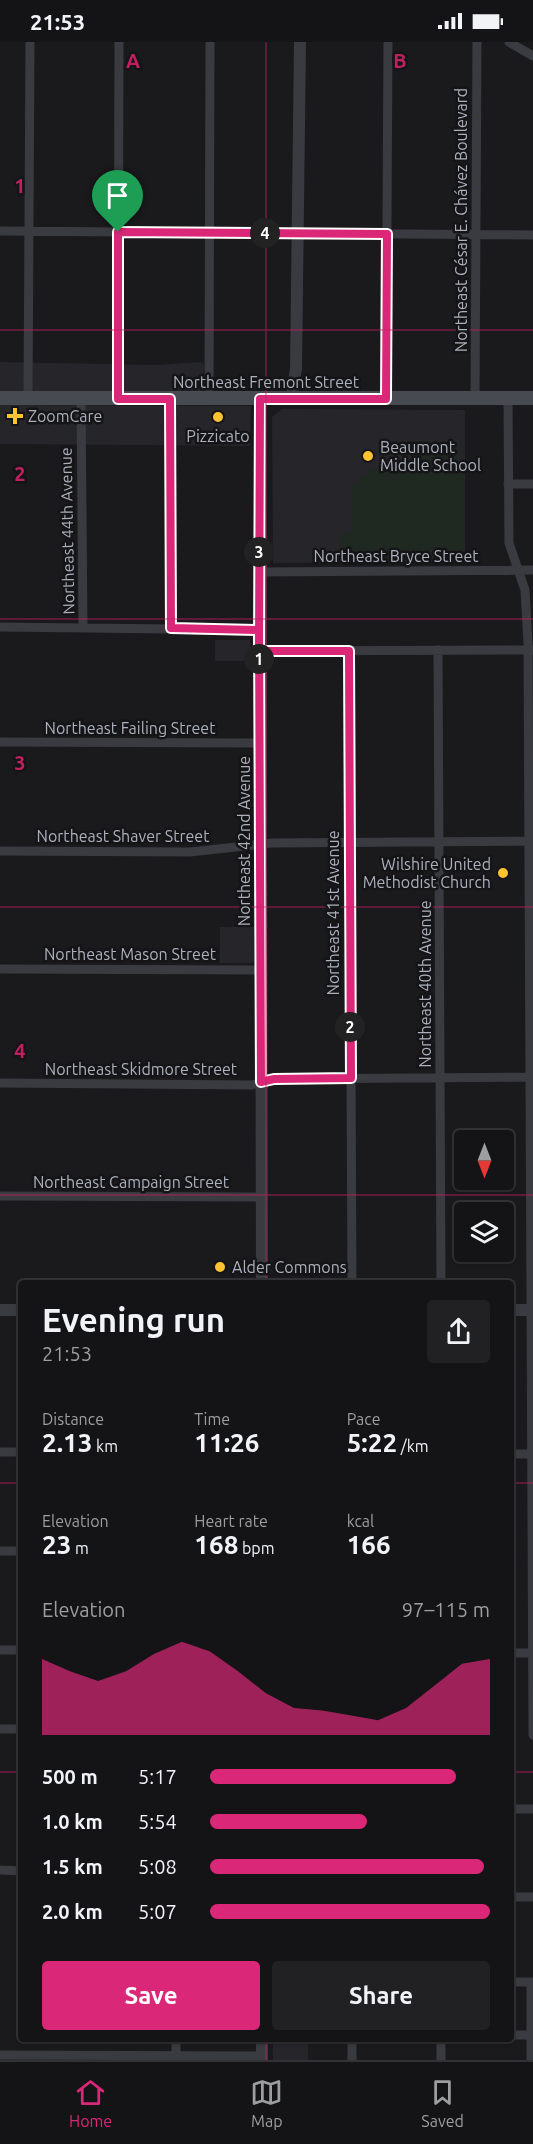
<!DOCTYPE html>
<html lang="en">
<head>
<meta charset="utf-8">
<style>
  body { margin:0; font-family:Ubuntu,sans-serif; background:#212022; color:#f1f3f6; height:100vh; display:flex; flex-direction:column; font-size:22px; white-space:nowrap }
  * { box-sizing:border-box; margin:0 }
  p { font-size:20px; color:#9d9ea0 }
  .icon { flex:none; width:33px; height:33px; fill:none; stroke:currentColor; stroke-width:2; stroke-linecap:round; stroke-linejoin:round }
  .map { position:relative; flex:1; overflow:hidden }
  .sheet { position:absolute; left:18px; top:1238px; width:496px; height:762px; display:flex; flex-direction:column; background:#141315; border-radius:6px; box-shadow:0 2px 4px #0004,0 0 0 2px #333234 }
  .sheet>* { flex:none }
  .needle { width:39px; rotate:180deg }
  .buttons { position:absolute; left:454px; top:1088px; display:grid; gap:12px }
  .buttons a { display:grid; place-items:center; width:60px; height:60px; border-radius:6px; background:#141315; box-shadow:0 2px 4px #0004,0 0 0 2px #333234; font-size:30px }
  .pin { position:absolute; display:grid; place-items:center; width:51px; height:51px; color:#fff; margin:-62px -26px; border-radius:50% 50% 50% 0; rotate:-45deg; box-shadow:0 0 6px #0007 }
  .pin .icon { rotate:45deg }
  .km { position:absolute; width:30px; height:30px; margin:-15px; border-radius:50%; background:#222; color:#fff; font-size:16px; line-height:30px; text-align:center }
  .round { display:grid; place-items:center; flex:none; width:63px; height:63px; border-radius:6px; background:#212022 }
  .headline { display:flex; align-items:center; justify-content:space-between; height:102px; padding:0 24px }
  h1 { font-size:33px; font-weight:600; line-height:45px }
  .figures { display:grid; grid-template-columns:repeat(3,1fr); gap:9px; height:102px; padding:6px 24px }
  .figures div { display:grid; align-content:center }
  .figures b { font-size:26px; font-weight:600 }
  .figures small { font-size:16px; font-weight:400 }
  .figures p { font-size:16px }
  .chart { height:168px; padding:12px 24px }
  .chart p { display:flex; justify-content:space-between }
  .chart svg { width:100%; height:108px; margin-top:6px; fill:#db2777; opacity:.7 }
  .button { display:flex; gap:12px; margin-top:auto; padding:12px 24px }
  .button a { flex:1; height:69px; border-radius:6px; background:#db2777; color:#fff; font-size:24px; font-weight:600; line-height:69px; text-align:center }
  .button a+a { background:#212022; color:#f1f3f6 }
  ul { padding:0 24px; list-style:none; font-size:20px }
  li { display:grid; grid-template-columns:96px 72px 1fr; align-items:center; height:45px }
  li i { height:15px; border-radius:8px; background:#db2777 }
  .status { display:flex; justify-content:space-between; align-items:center; height:42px; padding:0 30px; background:#141315; direction:ltr }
  .status svg { height:16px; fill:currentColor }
  .tab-bar { display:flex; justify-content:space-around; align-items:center; height:84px; border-top:2px solid #333234; background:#141315; font-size:16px; color:#9d9ea0 }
  .tab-bar a { display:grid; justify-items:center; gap:3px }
  .tab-bar .on { color:#db2777 }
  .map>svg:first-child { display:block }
</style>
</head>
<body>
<div class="status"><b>21:53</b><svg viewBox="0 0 49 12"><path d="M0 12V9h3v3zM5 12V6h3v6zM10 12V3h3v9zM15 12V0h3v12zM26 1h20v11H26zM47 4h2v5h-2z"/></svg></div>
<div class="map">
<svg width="533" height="2018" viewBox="0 0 533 2018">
  <rect width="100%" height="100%" fill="#1a191c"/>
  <path fill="#262529" d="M0,320L158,323L200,320L204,322L203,351L0,353Z
    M0,363L251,364L250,404L0,402Z
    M282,367L465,368V520L273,521L272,375Z
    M215,598H250V619H215Z
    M220,885H254V921H220Z
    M273,2001H308V2018H273Z"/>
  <path fill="#1f2821" d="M416,402H458V427L464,428V520L337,521L340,518V491H352V442H357V436L367,432V428L416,427Z"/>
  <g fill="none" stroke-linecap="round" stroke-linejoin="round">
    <path stroke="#3a3b41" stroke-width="9" d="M509,0L533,14
      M0,189L533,193
      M475,356L477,0
      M508,356L509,501L525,548L528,601L533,1693
      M28,357L30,0
      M81,357L83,586
      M118,357L119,0
      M170,357L171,586
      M209,357L210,0
      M386,357L388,0
      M508,442H533
      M259,530L533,528
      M0,585L259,588
      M438,608L441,1240
      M259,609L533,608
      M349,609L352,1240
      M0,700L260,701
      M0,809L190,810L272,801L533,799
      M0,927L261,928
      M0,1041L252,1043L274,1037L533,1035
      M0,1154L262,1155
      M0,1410H21
      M512,1412H533
      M0,1509H21
      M0,1608H21
      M512,1611H533
      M0,1687H21
      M512,1767H533
      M0,1828L21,1829
      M512,1855H533
      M512,1940H533
      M531,1940V2018
      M512,1993H533
      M176,1996V2014
      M352,1996V2018
      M441,1996V2018
      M0,2013L262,2014"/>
    <path stroke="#3a3b41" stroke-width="12" d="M260,357L262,1240
      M291,357L296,327L300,0
      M0,1268H21
      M512,1268H533
      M262,1996V2018"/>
    <path stroke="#484a51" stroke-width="14" d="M0,356H533"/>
  </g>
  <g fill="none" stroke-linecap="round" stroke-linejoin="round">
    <g stroke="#fff" stroke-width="12">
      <path id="route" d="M118,190V357H170L171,586L259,588L261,1040L274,1037L351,1036L349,609H259L260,357H386L387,192L118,190"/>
    </g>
    <use href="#route" stroke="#db2777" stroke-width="8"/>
  </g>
  <path fill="none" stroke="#c12060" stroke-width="1.5" stroke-opacity="0.55" d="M266,0V1240M0,288H533M0,577H533M0,865H533M0,1153H533M0,1441H21M512,1441H533M0,1730H21M512,1730H533M266,1996V2018"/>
  <g fill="#fdc331" stroke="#151417" stroke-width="2">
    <path d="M12 365h6v6h6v6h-6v6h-6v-6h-6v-6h6z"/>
    <circle cx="218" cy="375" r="6"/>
    <circle cx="368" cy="414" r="6"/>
    <circle cx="503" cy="831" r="6"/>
    <circle cx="220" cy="1225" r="6"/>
  </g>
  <g text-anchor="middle" stroke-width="5" stroke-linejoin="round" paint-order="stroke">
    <g font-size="16" fill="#abb0bc" stroke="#151417">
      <text transform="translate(461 178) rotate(-90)" y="6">Northeast César E. Chávez Boulevard</text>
      <text x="266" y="346">Northeast Fremont Street</text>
      <text transform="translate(67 489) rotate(-91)" y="6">Northeast 44th Avenue</text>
      <text x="396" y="520">Northeast Bryce Street</text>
      <text x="130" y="692">Northeast Failing Street</text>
      <text x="123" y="800">Northeast Shaver Street</text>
      <text transform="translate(244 799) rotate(-90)" y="6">Northeast 42nd Avenue</text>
      <text transform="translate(333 871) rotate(-90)" y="6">Northeast 41st Avenue</text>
      <text x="130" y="918">Northeast Mason Street</text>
      <text transform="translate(425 942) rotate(-90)" y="6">Northeast 40th Avenue</text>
      <text x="141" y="1033">Northeast Skidmore Street</text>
      <text x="131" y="1146">Northeast Campaign Street</text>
    </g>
    <g font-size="16" fill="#abb0bc" stroke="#151417" text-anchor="start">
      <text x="28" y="380">ZoomCare</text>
      <text x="218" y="400" text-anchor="middle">Pizzicato</text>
      <text x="380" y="411">Beaumont<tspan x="380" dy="18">Middle School</tspan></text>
      <text x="491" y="828" text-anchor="end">Wilshire United<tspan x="491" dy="18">Methodist Church</tspan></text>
      <text x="232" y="1231">Alder Commons</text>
    </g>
  </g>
  <g font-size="20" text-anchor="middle" font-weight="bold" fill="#c12060" stroke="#151417" stroke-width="5" stroke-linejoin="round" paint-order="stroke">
    <text x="133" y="26">A</text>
    <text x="400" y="26">B</text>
    <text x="20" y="151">1</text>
    <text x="20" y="439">2</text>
    <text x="20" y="728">3</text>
    <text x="20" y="1016">4</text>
  </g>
</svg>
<div class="buttons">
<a><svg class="needle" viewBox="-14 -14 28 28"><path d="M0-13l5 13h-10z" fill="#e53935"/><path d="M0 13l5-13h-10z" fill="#9d9ea0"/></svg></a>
<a><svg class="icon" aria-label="layers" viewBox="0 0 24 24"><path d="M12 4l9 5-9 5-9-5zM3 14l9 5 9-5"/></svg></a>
</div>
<div class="pin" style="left:118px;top:190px;background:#1e9e55"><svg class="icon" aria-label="arrive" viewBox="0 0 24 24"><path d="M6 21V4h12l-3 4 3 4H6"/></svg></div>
<b class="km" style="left:259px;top:617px">1</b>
<b class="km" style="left:350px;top:985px">2</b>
<b class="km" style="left:259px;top:510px">3</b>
<b class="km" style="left:265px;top:191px">4</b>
<section class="sheet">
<div class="headline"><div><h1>Evening run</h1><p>21:53</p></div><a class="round"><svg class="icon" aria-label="share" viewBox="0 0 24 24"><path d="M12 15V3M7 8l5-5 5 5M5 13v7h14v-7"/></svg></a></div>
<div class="figures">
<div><p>Distance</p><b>2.13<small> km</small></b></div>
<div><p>Time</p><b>11:26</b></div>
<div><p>Pace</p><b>5:22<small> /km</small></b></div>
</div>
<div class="figures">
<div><p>Elevation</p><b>23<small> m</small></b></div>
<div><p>Heart rate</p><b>168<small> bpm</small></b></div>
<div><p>kcal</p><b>166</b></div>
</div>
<div class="chart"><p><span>Elevation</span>97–115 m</p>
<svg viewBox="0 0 160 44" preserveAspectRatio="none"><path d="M0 44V13L10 18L20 22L30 18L40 11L50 6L60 10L70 18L80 27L90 33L100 34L110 36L120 38L130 33L140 24L150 15L160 13V44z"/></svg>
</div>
<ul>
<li><b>500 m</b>5:17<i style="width:88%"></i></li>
<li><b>1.0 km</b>5:54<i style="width:56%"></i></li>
<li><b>1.5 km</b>5:08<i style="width:98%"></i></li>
<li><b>2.0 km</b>5:07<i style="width:100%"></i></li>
</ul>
<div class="button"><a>Save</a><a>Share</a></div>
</section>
</div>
<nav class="tab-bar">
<a class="on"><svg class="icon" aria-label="home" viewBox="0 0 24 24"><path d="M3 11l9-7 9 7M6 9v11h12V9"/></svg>Home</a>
<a><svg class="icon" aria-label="map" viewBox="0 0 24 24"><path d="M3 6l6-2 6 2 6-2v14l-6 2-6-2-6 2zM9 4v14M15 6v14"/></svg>Map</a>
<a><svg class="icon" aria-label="saved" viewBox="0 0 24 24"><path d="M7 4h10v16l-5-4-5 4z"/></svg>Saved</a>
</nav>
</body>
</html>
